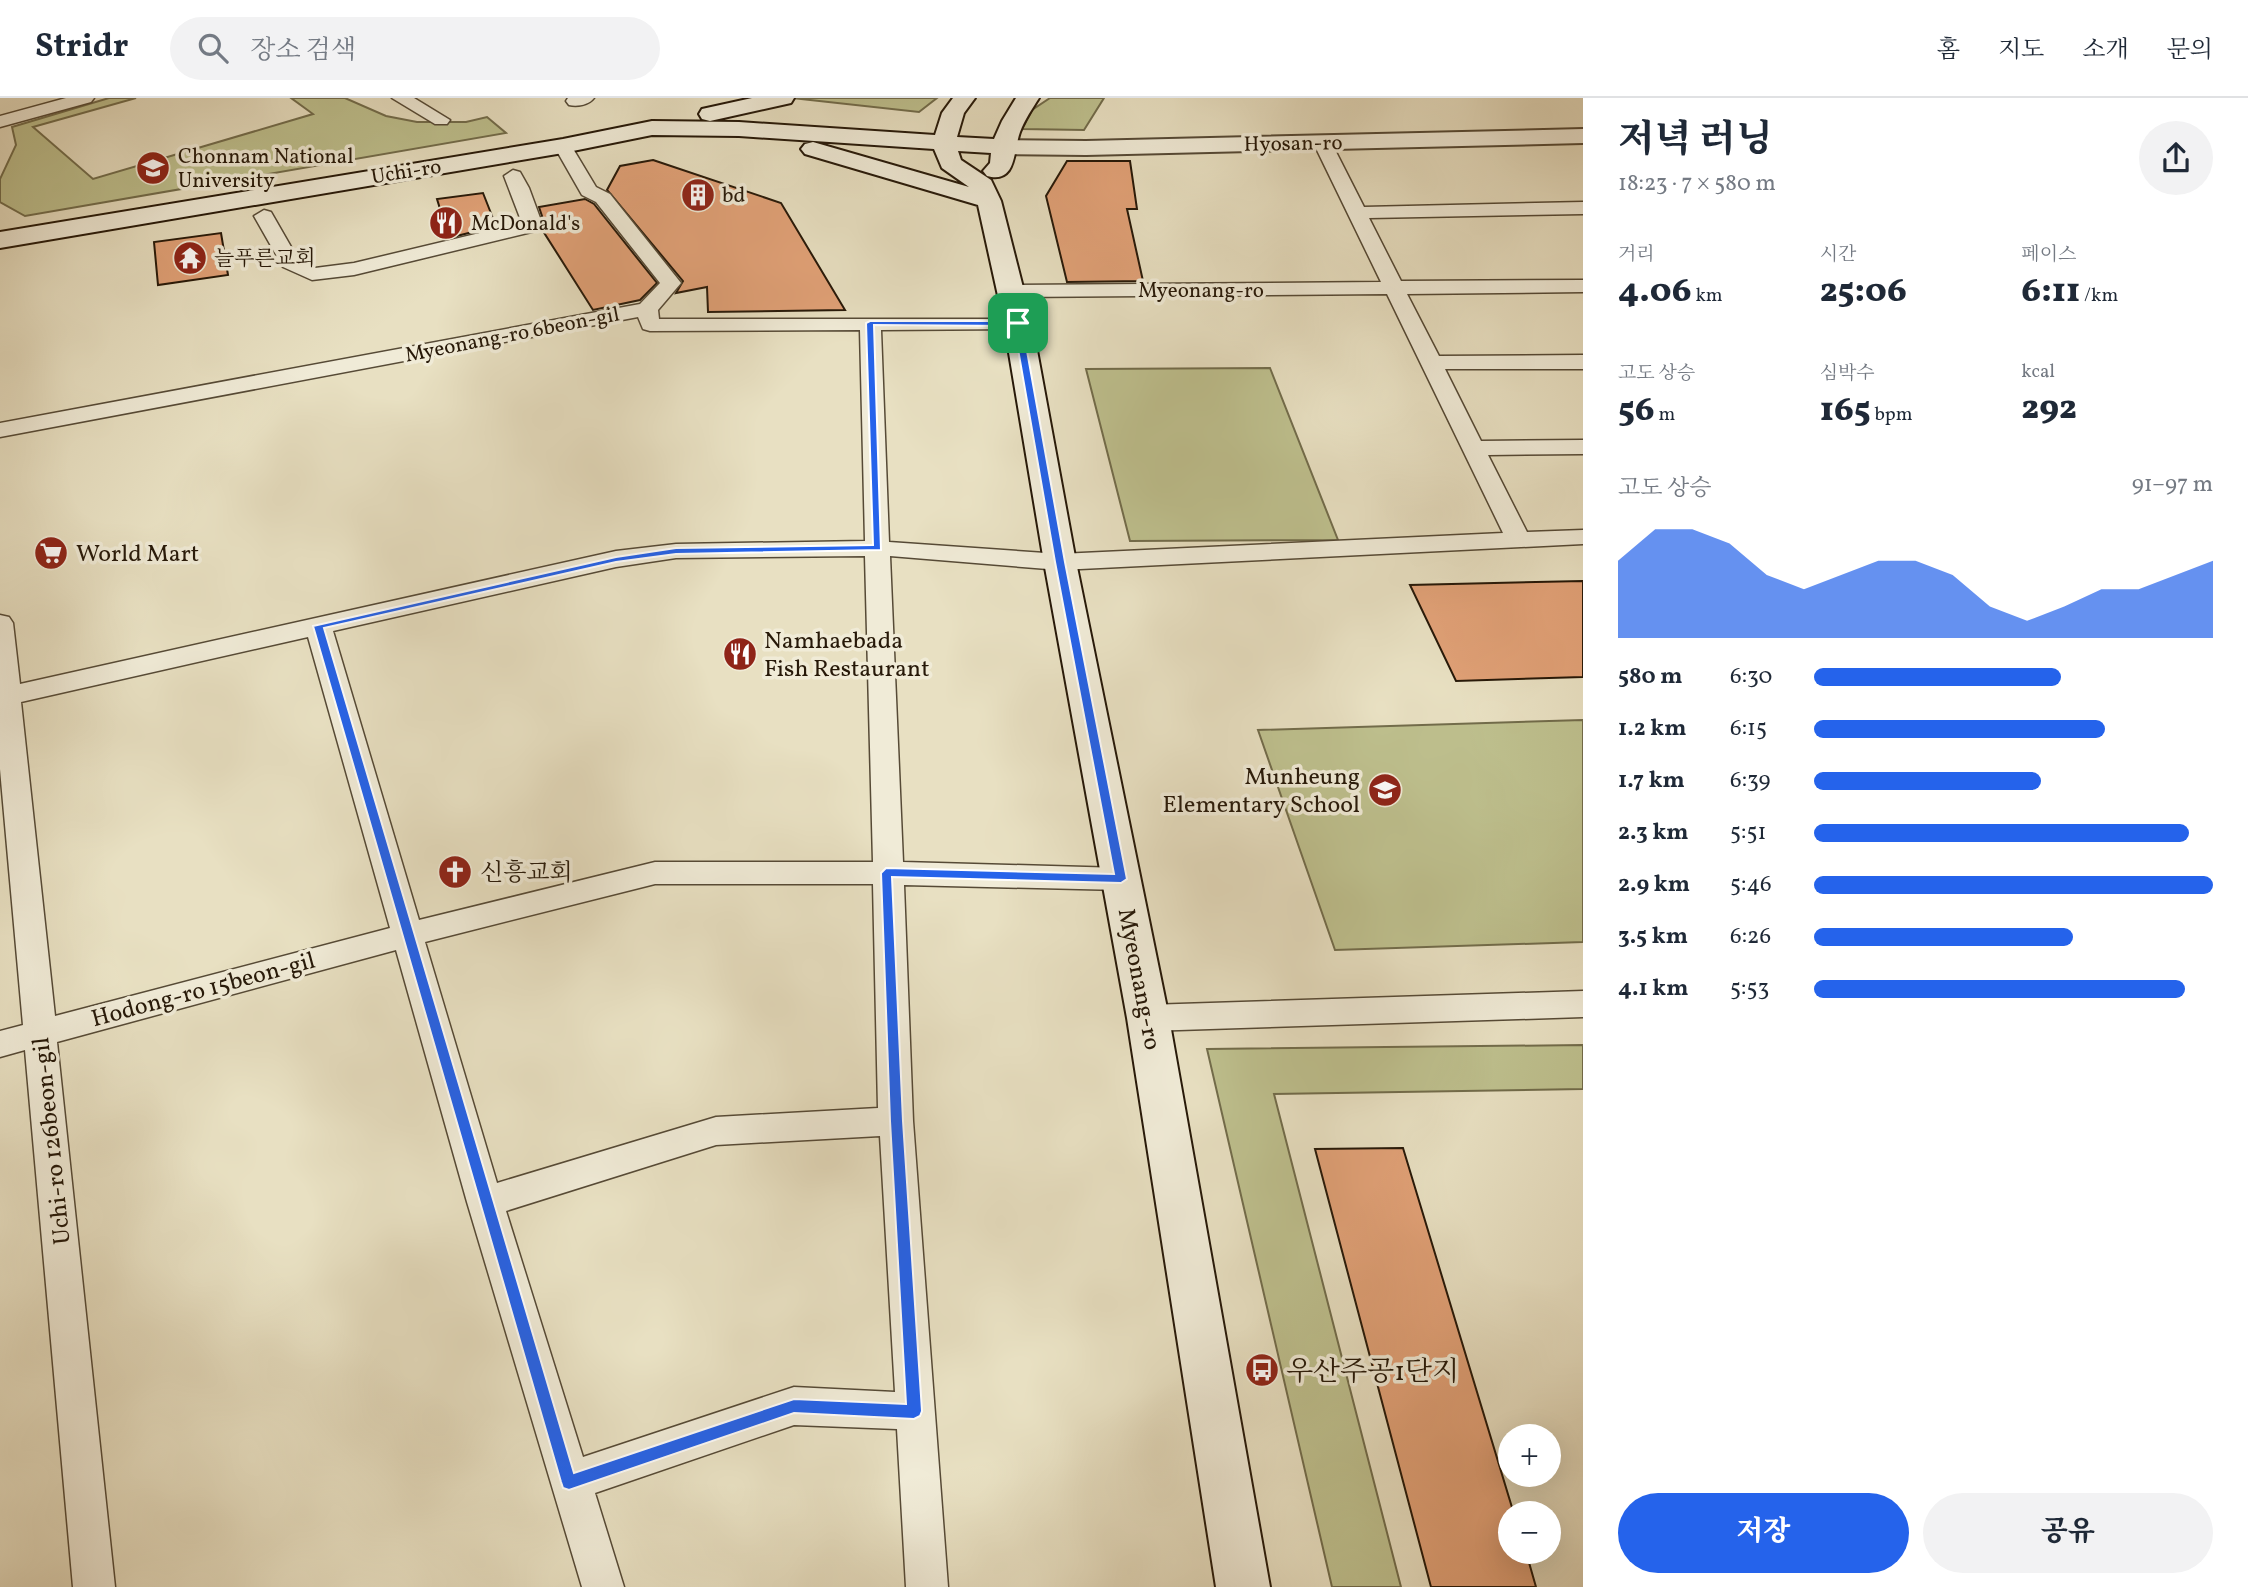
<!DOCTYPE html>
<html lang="ko">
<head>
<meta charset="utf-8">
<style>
  body { margin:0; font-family:Vollkorn,"Noto Serif KR",serif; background:#f2f2f3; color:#1f2937; height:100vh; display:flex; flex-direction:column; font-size:26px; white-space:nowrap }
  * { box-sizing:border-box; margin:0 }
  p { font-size:23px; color:#747a83 }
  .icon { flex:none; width:38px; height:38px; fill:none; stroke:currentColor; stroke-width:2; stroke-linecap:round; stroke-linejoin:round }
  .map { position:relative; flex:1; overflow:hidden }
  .drawer { display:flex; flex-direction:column; background:#fff; width:665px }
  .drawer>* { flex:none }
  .controls { position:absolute; left:1498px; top:1326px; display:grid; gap:14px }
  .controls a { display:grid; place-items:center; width:63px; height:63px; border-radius:50%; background:#fff; box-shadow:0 7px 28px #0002; font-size:35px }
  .pin { position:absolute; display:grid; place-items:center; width:60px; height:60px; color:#fff; margin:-30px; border-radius:14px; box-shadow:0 4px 10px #0006 }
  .round { display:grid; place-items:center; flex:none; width:74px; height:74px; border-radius:37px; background:#f2f2f3 }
  .overview { display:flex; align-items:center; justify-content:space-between; height:119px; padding:0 35px }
  h1 { font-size:38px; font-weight:800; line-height:52px }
  .metrics { display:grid; grid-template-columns:repeat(3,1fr); gap:10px; height:119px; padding:7px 35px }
  .metrics div { display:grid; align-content:center }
  .metrics b { font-size:35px; font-weight:800 }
  .metrics small { font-size:19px; font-weight:400 }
  .metrics p { font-size:19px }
  .chart { height:196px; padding:14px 35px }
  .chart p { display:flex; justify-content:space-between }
  .chart svg { width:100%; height:126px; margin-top:7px; fill:#2563eb; opacity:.7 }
  .action { display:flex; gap:14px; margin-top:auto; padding:14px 35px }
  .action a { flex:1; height:80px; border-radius:42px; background:#2563eb; color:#fff; font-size:28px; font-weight:800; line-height:80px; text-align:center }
  .action a+a { background:#f2f2f3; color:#1f2937 }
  ul { padding:0 35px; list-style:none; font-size:23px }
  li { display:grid; grid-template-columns:112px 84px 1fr; align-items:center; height:52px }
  li i { height:18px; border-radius:9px; background:#2563eb }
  header { display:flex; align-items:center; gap:42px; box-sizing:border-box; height:98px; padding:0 35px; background:#fff; border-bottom:2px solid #e0e1e3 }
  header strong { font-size:33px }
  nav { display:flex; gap:38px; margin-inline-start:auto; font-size:24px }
  .search { width:490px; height:63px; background:#f2f2f3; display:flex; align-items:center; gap:18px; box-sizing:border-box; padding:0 24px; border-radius:38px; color:#747a83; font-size:26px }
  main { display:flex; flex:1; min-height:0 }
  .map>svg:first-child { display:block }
</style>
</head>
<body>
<header>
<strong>Stridr</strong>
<div class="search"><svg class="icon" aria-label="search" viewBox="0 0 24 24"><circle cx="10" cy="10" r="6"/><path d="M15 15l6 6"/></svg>장소 검색</div>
<nav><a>홈</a><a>지도</a><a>소개</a><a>문의</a></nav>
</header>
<main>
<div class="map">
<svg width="1583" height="1489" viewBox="0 0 1583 1489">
  <rect width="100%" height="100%" fill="#e8e0c2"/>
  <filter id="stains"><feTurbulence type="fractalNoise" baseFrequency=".00286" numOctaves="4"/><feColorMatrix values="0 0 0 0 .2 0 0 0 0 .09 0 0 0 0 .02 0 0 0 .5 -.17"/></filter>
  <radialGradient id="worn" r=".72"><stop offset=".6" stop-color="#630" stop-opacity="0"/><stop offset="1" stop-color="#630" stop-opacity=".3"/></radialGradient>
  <path fill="#bec08e" stroke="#726c4b" stroke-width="2" d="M109,0H136L33,29L93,81L313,16L291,0H345L386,18L417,24H466L487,19L506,35L25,118L0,104V81L16,47L12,29Z
    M792,0H937L919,14Z
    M1050,0H1104L1084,32L1022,31L1032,12Z
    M1270,270L1338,442L1130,443L1086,271Z
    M1583,622V844L1335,852L1258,632Z
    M1583,947V991L1274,996L1401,1489H1332L1207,951Z"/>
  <path fill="#e1a177" stroke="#261808" stroke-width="2" d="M653,62L781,105L845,212L708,214L707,189L676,195L683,183L607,92L620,68Z
    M1067,63H1130L1137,111H1127L1143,183L1067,184L1046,98Z
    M483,95L496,128L449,140L437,101Z
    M585,101L594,106L657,185L640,202L593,212L543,133L545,127L539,109Z
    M221,135L228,177L158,187L154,144Z
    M1583,483V579L1456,583L1410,487Z
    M1403,1050L1514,1416H1510V1454H1526L1536,1489H1431L1315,1051Z"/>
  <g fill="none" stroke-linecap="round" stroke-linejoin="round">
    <g stroke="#564a36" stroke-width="3">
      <path id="service" d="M66,0H94L91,4L0,29V18Z
        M392,0H414L450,22L447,26H435Z
        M568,0H594C589,7 577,9 569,7L566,3Z
        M1322,39L1331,44L1364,109L1583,104V116L1369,120L1401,183L1583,182V194L1407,196L1439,258L1583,257V271H1445L1481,343L1583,342V356L1488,357L1527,434L1583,432V446L1060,472L890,458L903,764L1121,770L1132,773L1136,781L1132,789L1121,792L904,787L913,1023L948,1489H906L897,1331L794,1327L595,1395L624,1489H582L467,1104L396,852L57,944L115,1489H73L25,952L0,959V933L23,927L0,671V517L9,519L13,525L20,586L616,453L676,446L865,443L860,232L650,233L643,231L638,219L0,339V325L640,206L660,185L596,104L582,97L554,48L563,43L569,44L596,89L610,96L681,185L658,212L659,221H1025L1029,225L1025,229L1018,231L881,232L889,444L1060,456L1503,435L1387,196L1009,199L1002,197L999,193L1002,189L1009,187L1381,184L1313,44ZM865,458L873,764H655L419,822L333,533L616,469L676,460ZM308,539L390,830L55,918L21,604ZM655,786H873L878,1010L716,1019L497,1085L425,844ZM880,1038L895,1294L794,1289L583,1359L506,1113L716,1047Z
        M513,72L520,74L529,90L543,128L540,132L354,177L312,182L283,169L254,118L264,112L271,114L298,161L315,170L354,165L522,125L504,78Z
        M1583,893V919L1148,933L1136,929L1132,920L1136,911L1148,907Z"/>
    </g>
    <g stroke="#564a36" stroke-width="4">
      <path id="minor" d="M1583,31V45L1086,57L1002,56L994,54L990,49L994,44L1002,42L1086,43Z"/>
    </g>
    <g stroke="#261808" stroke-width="4">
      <path id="secondary" d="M752,0H794L791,5L710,23L702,21L699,16L702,11Z
        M953,0H975L964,15L957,39L994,41L1002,23L1016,0H1039C1032,11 1025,21 1020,34C1013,53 1017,86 987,78L983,73L990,65L991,55L958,53L961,62L991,82L1001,103L1032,225L1076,464L1169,920L1270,1489H1216L1127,920L1044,464L1004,225L978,107L805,56L801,51L805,46L813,44L969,89L942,70L934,51L739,38L652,37L563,55L0,150V134L563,41L652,23L739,24L935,37L942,15Z"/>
    </g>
    <use href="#service" fill="#f0ebd7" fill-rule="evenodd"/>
    <use href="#minor" fill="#f0ebd7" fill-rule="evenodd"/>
    <use href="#secondary" fill="#f0ebd7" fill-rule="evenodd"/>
  </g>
  <path fill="#2563eb" stroke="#fff" stroke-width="2" fill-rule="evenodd" d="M870,223H1018L1022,225L1065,464L1127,781L1121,785L892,779L903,1023L922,1313L920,1318L914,1321L794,1315L569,1392L563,1390L561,1384L313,528L616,459L676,450L873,447L866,225ZM874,227L1014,228L1055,464L1114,776L886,770L881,775L890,1023L906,1306L794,1301L574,1375L324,530L616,464L676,456L881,452Z"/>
  <defs>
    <g id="university-disc" transform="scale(1.75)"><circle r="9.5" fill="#8f2418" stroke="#f0ebd7"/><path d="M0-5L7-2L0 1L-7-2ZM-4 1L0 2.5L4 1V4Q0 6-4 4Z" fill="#fff"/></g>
    <g id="building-disc" transform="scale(1.75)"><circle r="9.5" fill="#8f2418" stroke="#f0ebd7"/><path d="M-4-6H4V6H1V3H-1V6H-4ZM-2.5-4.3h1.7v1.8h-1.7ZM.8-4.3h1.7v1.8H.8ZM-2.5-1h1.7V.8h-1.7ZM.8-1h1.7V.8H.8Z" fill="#fff"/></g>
    <g id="restaurant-disc" transform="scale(1.75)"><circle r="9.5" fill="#8f2418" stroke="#f0ebd7"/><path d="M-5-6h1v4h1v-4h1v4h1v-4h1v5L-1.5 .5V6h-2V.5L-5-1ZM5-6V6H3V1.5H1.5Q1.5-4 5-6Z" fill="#fff"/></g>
    <g id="temple-disc" transform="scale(1.75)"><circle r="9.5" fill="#8f2418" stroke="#f0ebd7"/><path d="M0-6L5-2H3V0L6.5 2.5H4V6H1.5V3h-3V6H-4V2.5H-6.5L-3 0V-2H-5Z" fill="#fff"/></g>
    <g id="supermarket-disc" transform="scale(1.75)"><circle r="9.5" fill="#8f2418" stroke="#f0ebd7"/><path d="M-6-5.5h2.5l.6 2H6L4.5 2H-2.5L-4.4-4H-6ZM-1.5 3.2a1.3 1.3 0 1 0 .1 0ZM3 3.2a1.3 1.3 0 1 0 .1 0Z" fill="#fff"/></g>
    <g id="school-disc" transform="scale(1.75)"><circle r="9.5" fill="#8f2418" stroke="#f0ebd7"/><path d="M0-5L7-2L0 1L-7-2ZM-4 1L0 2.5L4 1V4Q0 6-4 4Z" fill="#fff"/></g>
    <g id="church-disc" transform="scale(1.75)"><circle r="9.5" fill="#8f2418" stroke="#f0ebd7"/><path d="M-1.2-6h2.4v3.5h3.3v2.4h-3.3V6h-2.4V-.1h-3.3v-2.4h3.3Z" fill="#fff"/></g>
    <g id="bus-disc" transform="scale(1.75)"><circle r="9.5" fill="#8f2418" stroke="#f0ebd7"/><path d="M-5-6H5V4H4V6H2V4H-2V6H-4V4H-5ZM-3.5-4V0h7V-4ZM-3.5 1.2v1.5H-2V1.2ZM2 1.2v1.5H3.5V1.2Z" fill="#fff"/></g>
  </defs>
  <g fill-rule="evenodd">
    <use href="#university-disc" x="153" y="70"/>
    <use href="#building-disc" x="698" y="97"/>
    <use href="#restaurant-disc" x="446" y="125"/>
    <use href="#temple-disc" x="190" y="160"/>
    <use href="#supermarket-disc" x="51" y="455"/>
    <use href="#restaurant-disc" x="740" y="556"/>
    <use href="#school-disc" x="1385" y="692"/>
    <use href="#church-disc" x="455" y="774"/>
    <use href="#bus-disc" x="1262" y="1272"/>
  </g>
  <g text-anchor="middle" stroke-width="7" stroke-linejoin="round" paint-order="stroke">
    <g font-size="21" fill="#261808" stroke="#f0ebd7">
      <text transform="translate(1293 45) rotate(-1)" y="7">Hyosan-ro</text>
      <text transform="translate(406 73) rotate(-9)" y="7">Uchi-ro</text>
      <text x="1201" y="199">Myeonang-ro</text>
      <text transform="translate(512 236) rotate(-11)" y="7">Myeonang-ro 6beon-gil</text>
    </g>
    <g font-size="21" fill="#261808" stroke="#f0ebd7" text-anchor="start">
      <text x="178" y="65">Chonnam National<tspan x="178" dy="24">University</tspan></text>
      <text x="722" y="104">bd</text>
      <text x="471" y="132">McDonald's</text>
      <text x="214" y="167">늘푸른교회</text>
    </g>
    <g font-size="24" fill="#261808" stroke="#f0ebd7" text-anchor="start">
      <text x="76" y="463">World Mart</text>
      <text x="764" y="550">Namhaebada<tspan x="764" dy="28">Fish Restaurant</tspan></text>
      <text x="1360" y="686" text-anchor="end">Munheung<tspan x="1360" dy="28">Elementary School</tspan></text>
      <text x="480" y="782">신흥교회</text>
    </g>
    <g font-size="24" fill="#261808" stroke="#f0ebd7">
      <text transform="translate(1140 881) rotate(79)" y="8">Myeonang-ro</text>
      <text transform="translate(203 891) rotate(-15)" y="8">Hodong-ro 15beon-gil</text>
      <text transform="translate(51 1043) rotate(-96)" y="8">Uchi-ro 126beon-gil</text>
    </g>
    <g font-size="28" fill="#261808" stroke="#f0ebd7" text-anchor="start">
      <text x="1286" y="1282">우산주공1단지</text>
    </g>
  </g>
  <rect width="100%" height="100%" filter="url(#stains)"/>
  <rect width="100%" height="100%" fill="url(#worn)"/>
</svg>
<div class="controls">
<a>+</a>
<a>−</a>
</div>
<div class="pin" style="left:1018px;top:225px;background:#1e9e55"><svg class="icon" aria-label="arrive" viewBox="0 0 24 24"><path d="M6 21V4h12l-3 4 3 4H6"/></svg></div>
</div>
<section class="drawer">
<div class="overview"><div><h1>저녁 러닝</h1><p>18:23 · 7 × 580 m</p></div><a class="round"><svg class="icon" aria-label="share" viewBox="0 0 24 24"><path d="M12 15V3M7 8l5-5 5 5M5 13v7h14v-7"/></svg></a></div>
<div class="metrics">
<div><p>거리</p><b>4.06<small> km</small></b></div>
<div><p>시간</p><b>25:06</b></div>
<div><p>페이스</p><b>6:11<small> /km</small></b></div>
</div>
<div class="metrics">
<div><p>고도 상승</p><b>56<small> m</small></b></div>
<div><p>심박수</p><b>165<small> bpm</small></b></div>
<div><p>kcal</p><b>292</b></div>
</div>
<div class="chart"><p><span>고도 상승</span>91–97 m</p>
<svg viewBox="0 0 160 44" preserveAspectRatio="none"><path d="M0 44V17L10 6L20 6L30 11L40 22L50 27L60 22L70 17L80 17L90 22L100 33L110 38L120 33L130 27L140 27L150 22L160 17V44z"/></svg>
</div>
<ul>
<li><b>580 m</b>6:30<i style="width:62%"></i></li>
<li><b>1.2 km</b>6:15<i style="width:73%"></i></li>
<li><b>1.7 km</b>6:39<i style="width:57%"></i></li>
<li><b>2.3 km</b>5:51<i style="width:94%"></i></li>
<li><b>2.9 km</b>5:46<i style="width:100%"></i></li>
<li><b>3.5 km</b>6:26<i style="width:65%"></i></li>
<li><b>4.1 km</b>5:53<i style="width:93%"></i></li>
</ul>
<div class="action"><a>저장</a><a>공유</a></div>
</section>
</main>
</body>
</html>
